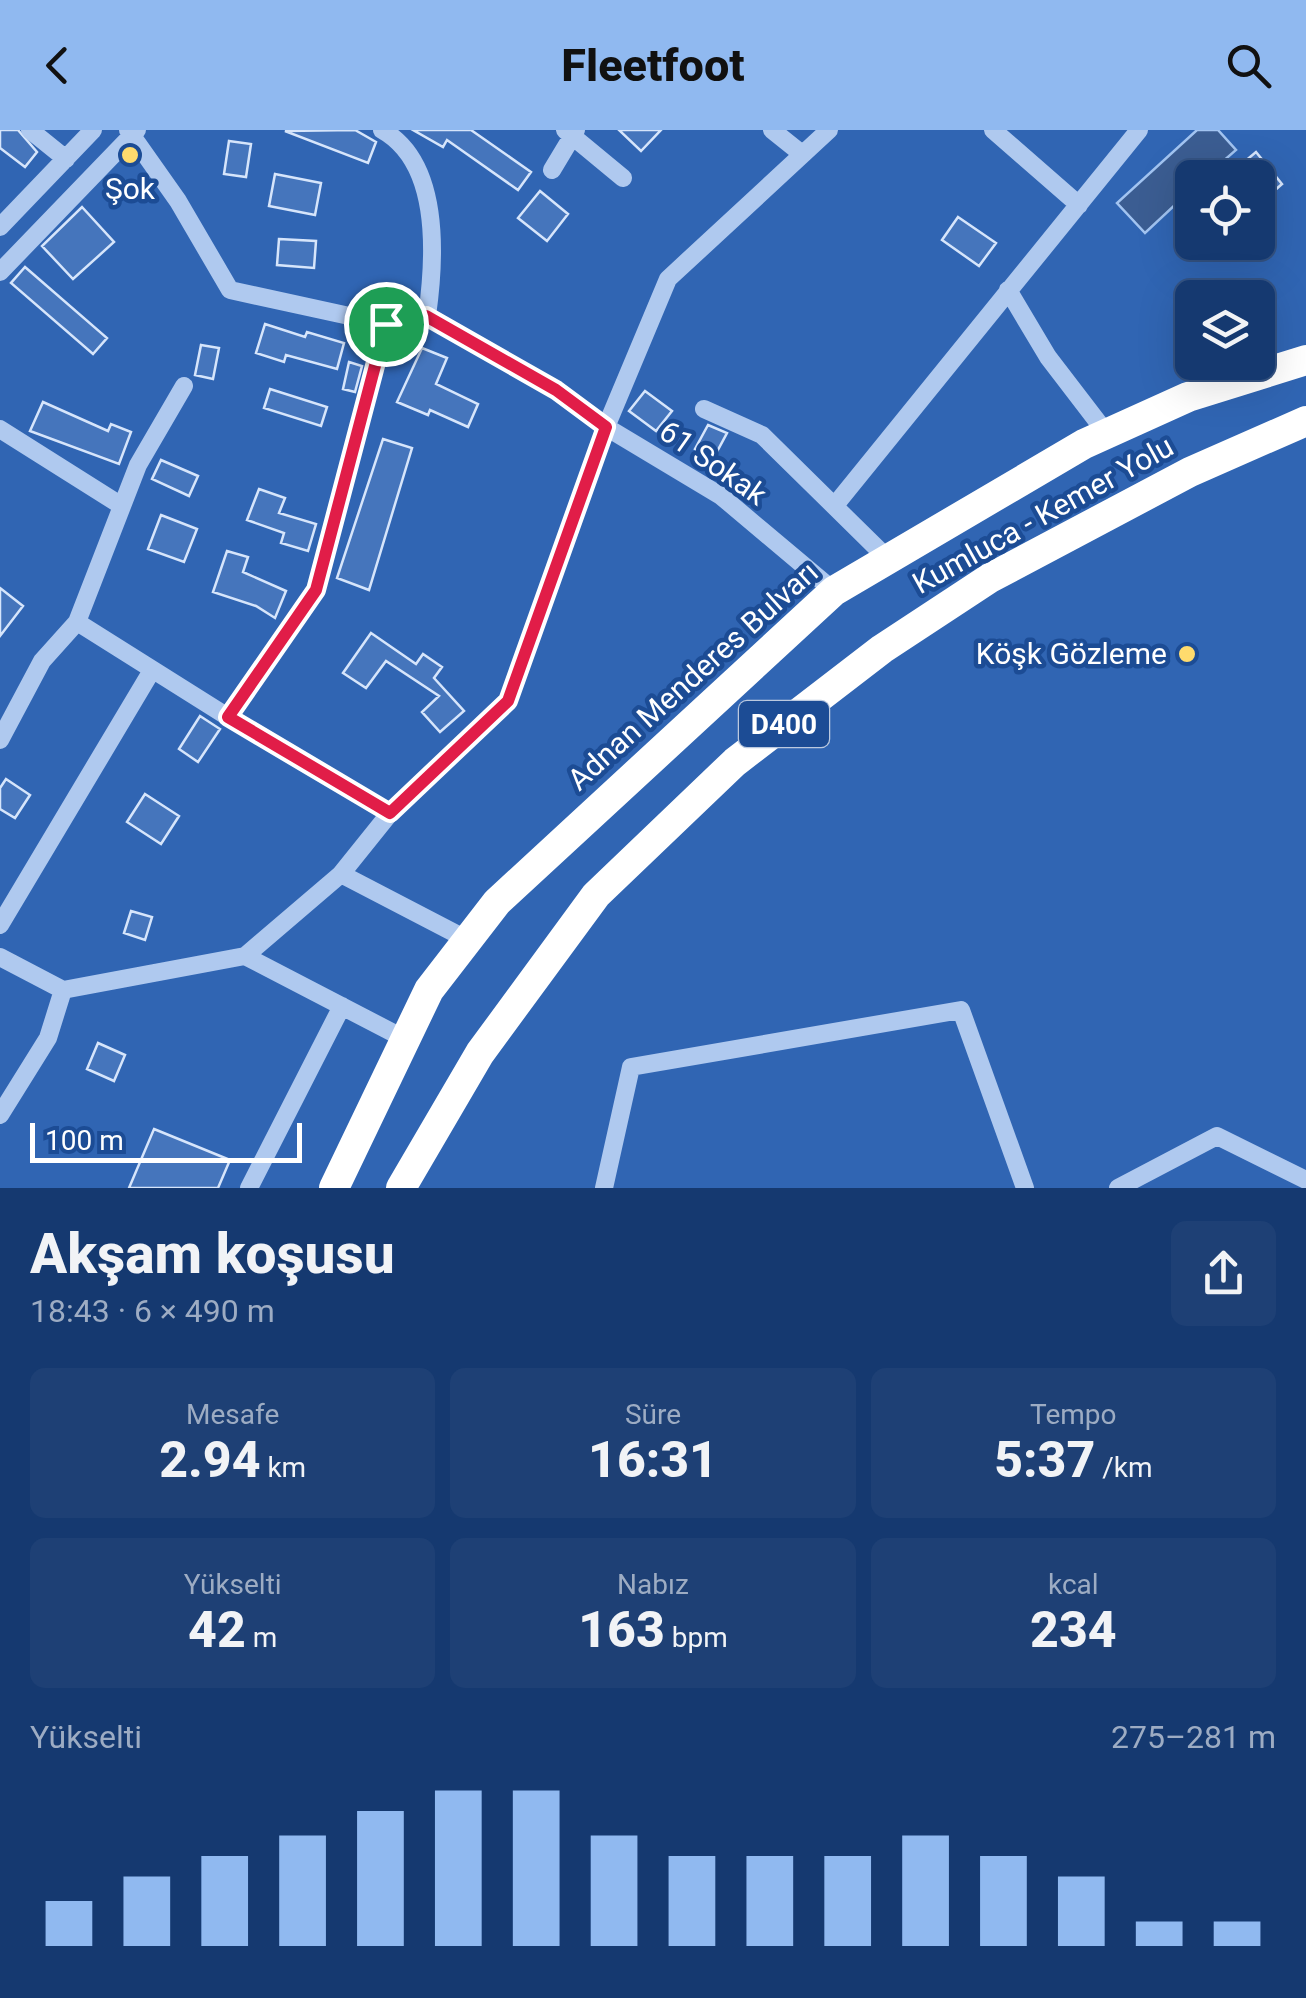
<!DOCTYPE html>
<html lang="tr">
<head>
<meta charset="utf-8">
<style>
  body { margin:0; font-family:Roboto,sans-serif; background:#1e4075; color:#f1f3f6; height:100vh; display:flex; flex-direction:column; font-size:38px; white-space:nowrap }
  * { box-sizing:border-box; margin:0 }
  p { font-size:32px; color:#9dacc3 }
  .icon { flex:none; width:55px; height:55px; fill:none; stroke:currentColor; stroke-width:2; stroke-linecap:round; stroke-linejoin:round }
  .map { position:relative; height:1058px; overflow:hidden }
  .side { display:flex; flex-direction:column; background:#153970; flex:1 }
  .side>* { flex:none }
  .fabs { position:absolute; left:1175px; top:30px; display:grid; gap:20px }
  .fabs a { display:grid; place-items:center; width:100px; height:100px; border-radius:15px; background:#153970; box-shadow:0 10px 40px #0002,0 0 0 2px #345383; font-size:50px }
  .scale { position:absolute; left:30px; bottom:25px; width:272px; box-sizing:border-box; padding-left:10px; border:5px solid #fff; border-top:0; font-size:28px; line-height:35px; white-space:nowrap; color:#fff; -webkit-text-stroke:8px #1c4c95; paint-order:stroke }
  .pin { position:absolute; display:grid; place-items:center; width:85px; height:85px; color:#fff; margin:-42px; border:5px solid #fff; border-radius:50%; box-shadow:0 2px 10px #0007 }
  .round { display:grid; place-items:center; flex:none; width:105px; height:105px; border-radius:15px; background:#1e4075 }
  .overview { display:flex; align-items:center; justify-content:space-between; height:170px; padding:0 30px }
  h1 { font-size:55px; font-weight:800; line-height:75px }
  .metrics { display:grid; grid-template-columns:repeat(3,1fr); gap:15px; height:170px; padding:10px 30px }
  .metrics div { display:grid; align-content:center; border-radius:15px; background:#1e4075; text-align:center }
  .metrics b { font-size:50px; font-weight:800 }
  .metrics small { font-size:28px; font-weight:400 }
  .metrics p { font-size:28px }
  .chart { height:280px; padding:20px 30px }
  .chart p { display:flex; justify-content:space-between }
  .chart svg { width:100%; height:180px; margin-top:10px; stroke:#90b9f0; stroke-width:6 }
  header { display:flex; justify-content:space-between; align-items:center; height:130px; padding:0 30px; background:#90b9f0; color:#111; font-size:45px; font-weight:800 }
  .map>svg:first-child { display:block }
</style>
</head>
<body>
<header><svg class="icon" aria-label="back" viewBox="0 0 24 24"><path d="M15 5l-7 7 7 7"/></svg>Fleetfoot<svg class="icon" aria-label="search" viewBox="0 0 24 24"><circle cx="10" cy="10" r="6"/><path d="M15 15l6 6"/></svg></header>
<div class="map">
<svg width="1306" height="1058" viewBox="0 0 1306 1058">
  <rect width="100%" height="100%" fill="#1c4c95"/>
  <path fill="#3065b3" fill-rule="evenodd" d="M0,0H1306V1058H0ZM1192,48H1258V112H1192ZM1192,168H1258V232H1192Z"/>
  <path fill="#3b5d92" stroke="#a2c4f1" stroke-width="2.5" d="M1197,0H1218L1236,20L1205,47L1192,48V59L1145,103L1117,73Z"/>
  <path fill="#4575bc" stroke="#d6e5fb" stroke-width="2.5" d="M0,0H18L37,22L25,37L0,18Z
    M355,0L376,12L368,33L285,1Z
    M413,0H471L531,42L518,60L447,10L443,17Z
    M619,0H661L641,21Z
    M229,11L251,14L246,47L224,44Z
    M1256,22L1282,54L1258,75V48H1225Z
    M275,44L321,53L315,85L269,76Z
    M540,61L568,84L547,111L518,88Z
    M82,77L114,112L73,149L42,116Z
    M958,87L996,113L979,136L942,110Z
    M279,109L316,111L314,138L277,135Z
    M25,137L107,208L93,224L11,153Z
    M265,194L305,207L307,202L344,213L337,239L286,225L284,232L256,223Z
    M201,215L219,218L213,249L195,245Z
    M422,218L447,228L436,254L478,274L468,297L430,280L428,285L397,272Z
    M349,232L362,236L355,262L343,259Z
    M270,259L327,277L321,296L264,278Z
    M645,261L672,281L656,301L629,281Z
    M43,272L108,301L111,294L131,302L119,334L30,301Z
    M708,295L727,303L713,329L695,319Z
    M383,309L412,318L369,460L337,448Z
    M161,330L198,346L189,366L152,349Z
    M259,359L285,368L279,383L316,394L308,421L281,413L284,403L247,390Z
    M161,385L197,399L184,432L148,419Z
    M227,421L248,427L243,442L286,461L275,488L256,476L213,462Z
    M0,458L23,476L0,506Z
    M371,503L416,534L423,524L442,537L434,548L464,581L440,602L422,582L439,566L386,531L366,558L343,543Z
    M200,586L220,599L198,632L179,619Z
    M6,649L30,665L15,688L0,679V658Z
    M145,664L179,686L161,714L127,692Z
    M131,781L152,787L145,810L124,803Z
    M98,913L125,925L114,951L87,939Z
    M154,999L230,1030L218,1058H129Z"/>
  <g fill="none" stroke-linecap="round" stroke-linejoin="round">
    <path stroke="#afc9ef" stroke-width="18" d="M30,0L66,29
      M128,0L178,71L230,160L386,194L427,186L556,260L606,297L721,366L834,461
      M382,0C441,33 435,129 427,186
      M565,0L623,48
      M772,0L802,24
      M993,0L1079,75
      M552,40L576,0
      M0,97L93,0
      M0,142L137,0
      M1008,160L1048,227L1107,304
      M184,256L138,335L77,492L228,587
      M704,279L762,305L888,429
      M0,299L122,376
      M836,374L1139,0
      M0,610L42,531L77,492
      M390,683L508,571L606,297L668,149L829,0
      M341,744L468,810
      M0,795L151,542
      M245,826L341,744L390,683L228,587L316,460L386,194
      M0,827L63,860L245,826L405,909
      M0,985L48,908L63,860
      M249,1058L342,876
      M604,1058L631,937L961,880L1025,1058
      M1118,1058L1217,1006L1306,1050"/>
    <path stroke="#fff" stroke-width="30" d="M334,1058L429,860L497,772L834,461L1084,314L1188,267L1306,230
      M401,1058L480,923L596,765L735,632L882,519L990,448L1190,342L1306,291"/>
  </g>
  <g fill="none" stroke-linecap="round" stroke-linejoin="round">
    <g stroke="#fff" stroke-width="20">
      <path id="route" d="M426,186L556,260L606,297L508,571L390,683L228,587L316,460L386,194Z"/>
    </g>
    <use href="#route" stroke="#e11d48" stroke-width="12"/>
  </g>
  <g fill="#ffdb6d" stroke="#1c4c95" stroke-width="4">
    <circle cx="130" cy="25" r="10"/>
    <circle cx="1187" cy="524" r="10"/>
  </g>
  <g text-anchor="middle" stroke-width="9" stroke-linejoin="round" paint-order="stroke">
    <rect fill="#1c4c95" stroke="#bbc9df" stroke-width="2.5" x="739" y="571" width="90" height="46" rx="8"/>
    <g font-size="28" font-weight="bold" fill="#fff">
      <text x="784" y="604">D400</text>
    </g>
    <g font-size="30" fill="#fff" stroke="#1c4c95">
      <text x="130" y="69">Şok</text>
      <text x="1167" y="534" text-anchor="end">Köşk Gözleme</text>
    </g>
    <g font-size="30" fill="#fff" stroke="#1c4c95">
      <text transform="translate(713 333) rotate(35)" y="10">61 Sokak</text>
      <text transform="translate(1043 385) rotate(-29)" y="10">Kumluca - Kemer Yolu</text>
      <text transform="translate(693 546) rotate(-42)" y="10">Adnan Menderes Bulvarı</text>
    </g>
  </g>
</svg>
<div class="fabs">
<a><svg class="icon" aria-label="locate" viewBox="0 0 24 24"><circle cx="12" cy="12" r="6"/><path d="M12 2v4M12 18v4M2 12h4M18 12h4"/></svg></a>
<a><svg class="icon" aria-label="layers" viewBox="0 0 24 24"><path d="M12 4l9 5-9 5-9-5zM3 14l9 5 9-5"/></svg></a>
</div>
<div class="scale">100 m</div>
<div class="pin" style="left:386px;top:194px;background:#1e9e55"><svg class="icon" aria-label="arrive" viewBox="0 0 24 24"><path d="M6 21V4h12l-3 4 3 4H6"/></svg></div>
</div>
<section class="side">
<div class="overview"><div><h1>Akşam koşusu</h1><p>18:43 · 6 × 490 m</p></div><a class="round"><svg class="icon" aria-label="share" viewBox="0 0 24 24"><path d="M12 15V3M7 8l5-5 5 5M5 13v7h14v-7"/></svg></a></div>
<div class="metrics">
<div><p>Mesafe</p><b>2.94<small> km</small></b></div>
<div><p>Süre</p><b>16:31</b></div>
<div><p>Tempo</p><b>5:37<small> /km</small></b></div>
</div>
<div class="metrics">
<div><p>Yükselti</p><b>42<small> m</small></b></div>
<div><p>Nabız</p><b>163<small> bpm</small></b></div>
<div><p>kcal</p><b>234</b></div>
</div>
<div class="chart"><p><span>Yükselti</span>275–281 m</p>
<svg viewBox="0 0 160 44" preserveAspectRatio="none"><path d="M5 44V33M15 44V27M25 44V22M35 44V17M45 44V11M55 44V6M65 44V6M75 44V17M85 44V22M95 44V22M105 44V22M115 44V17M125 44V22M135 44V27M145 44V38M155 44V38"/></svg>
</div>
</section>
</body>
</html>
